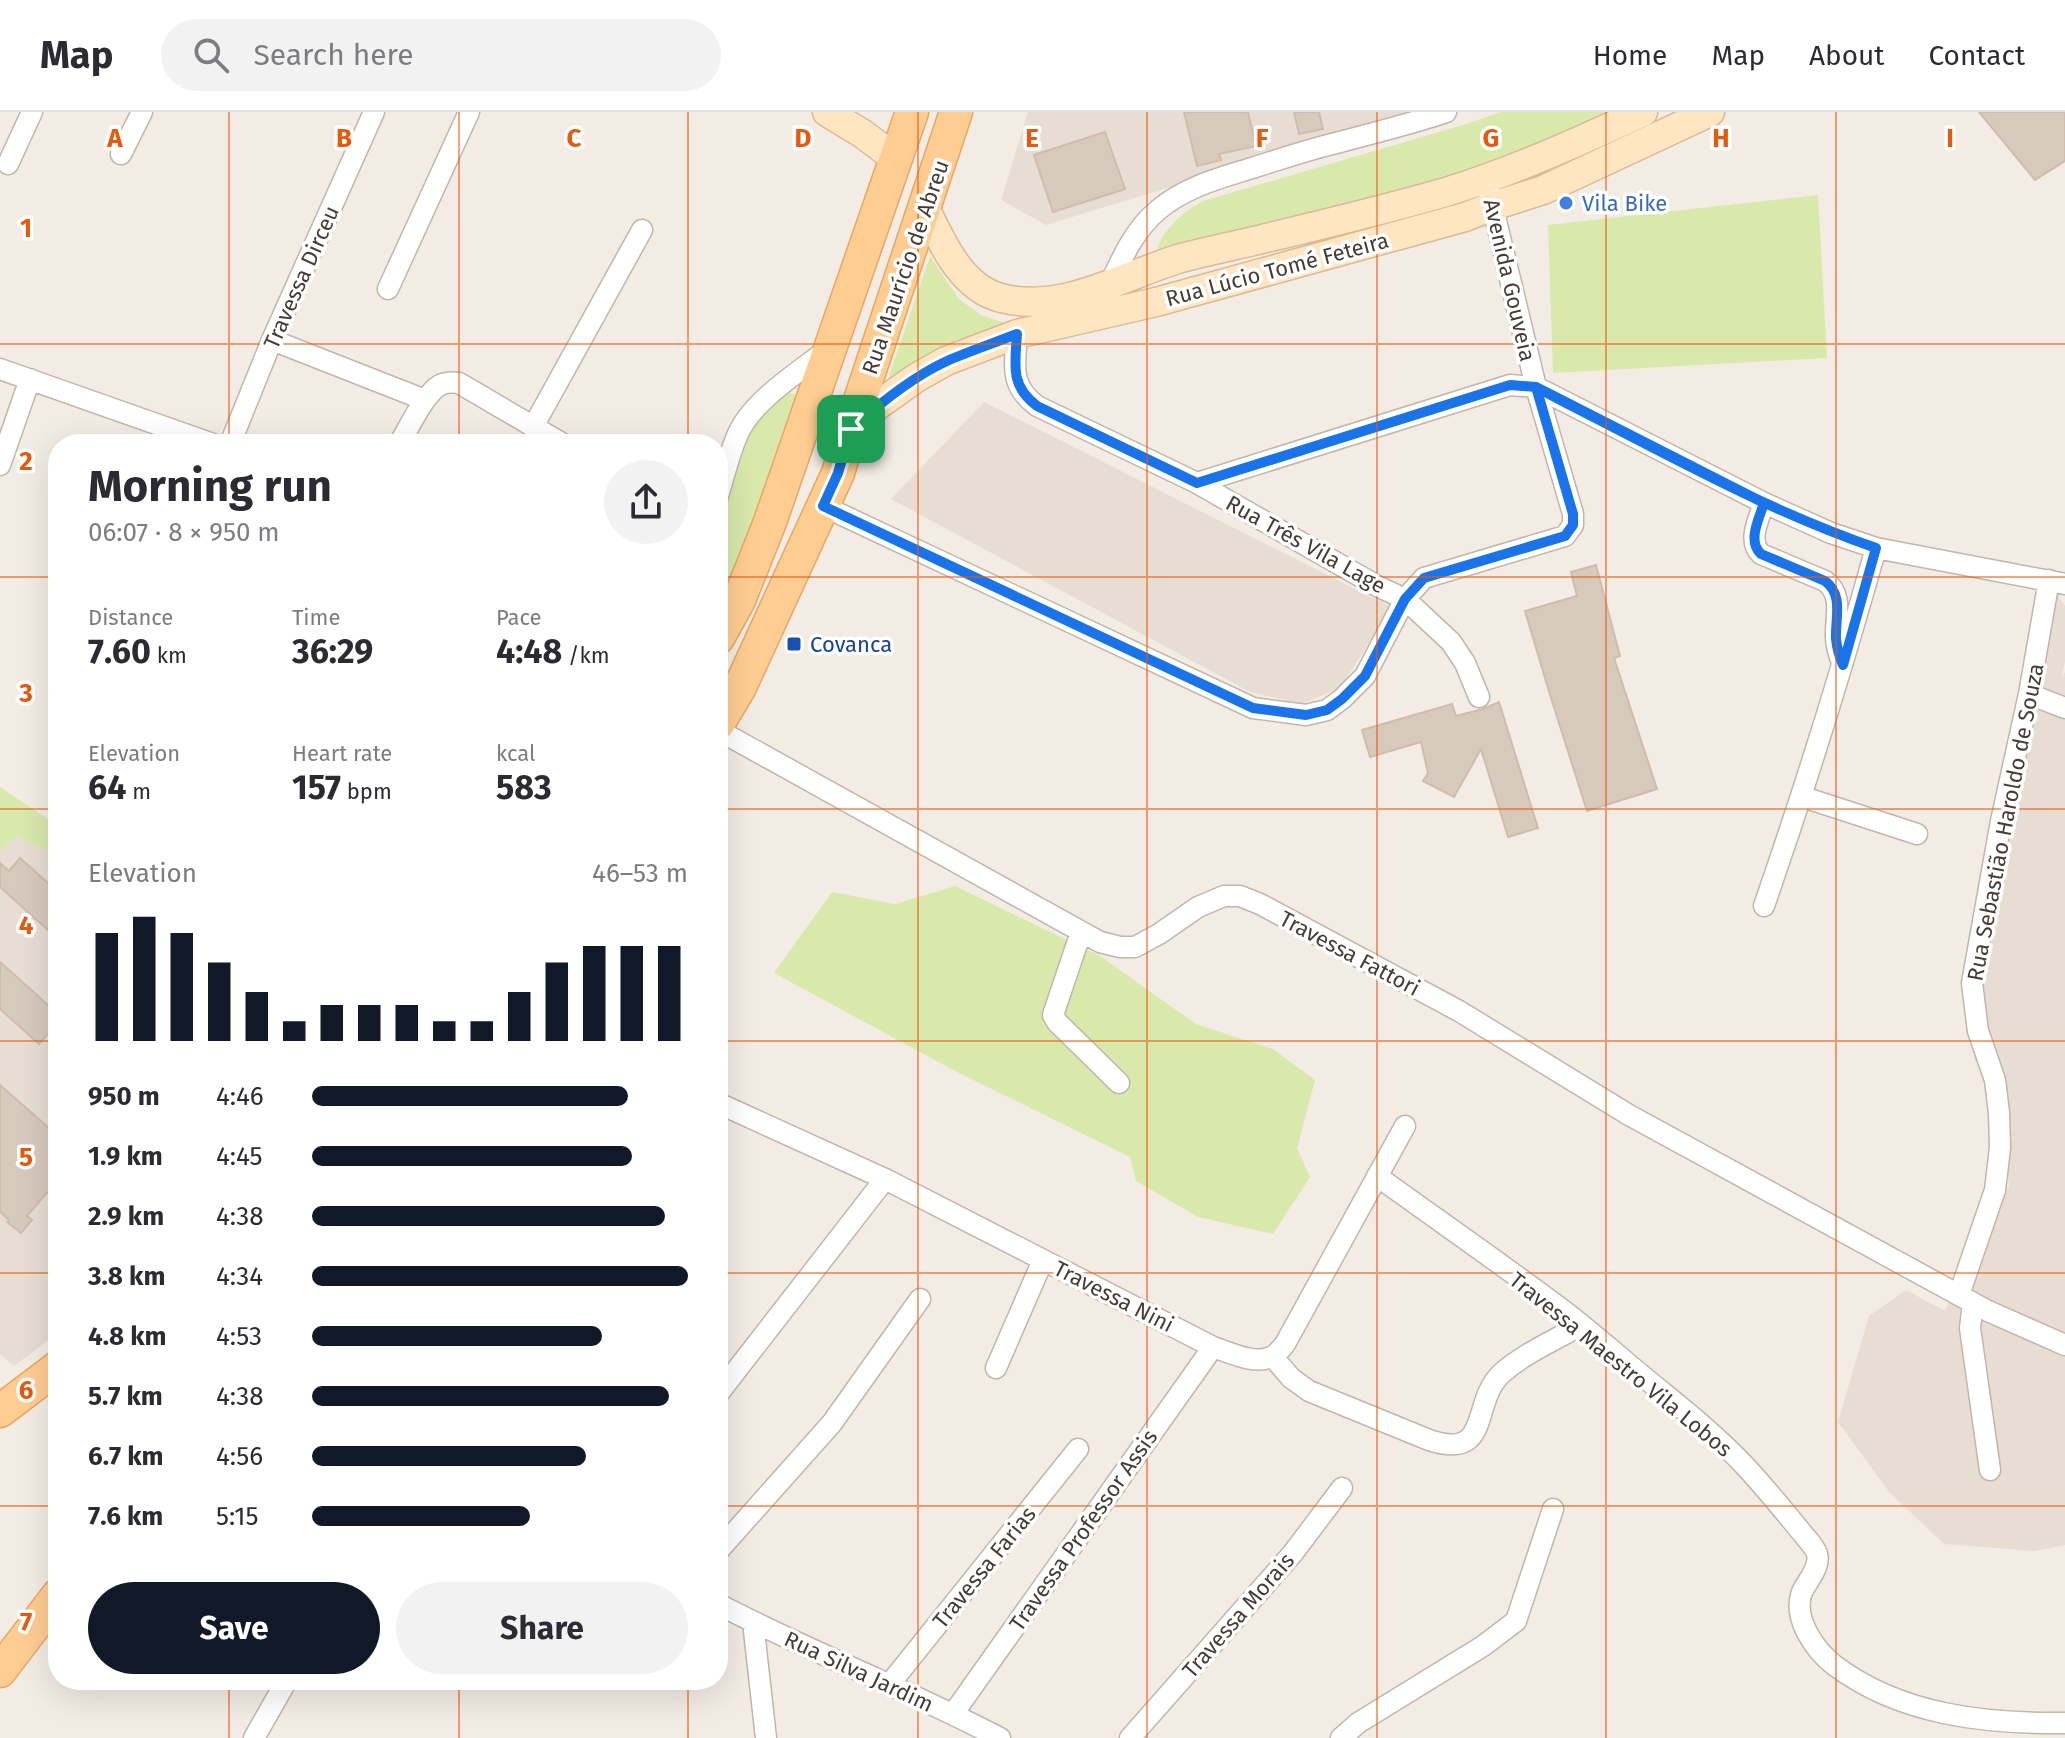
<!DOCTYPE html>
<html lang="en">
<head>
<meta charset="utf-8">
<style>
  body { margin:0; font-family:"Fira Sans",sans-serif; background:#f2f2f3; color:#2b2b33; height:100vh; display:flex; flex-direction:column; font-size:30px; white-space:nowrap }
  * { box-sizing:border-box; margin:0 }
  p { font-size:26px; color:#7c7c81 }
  .icon { flex:none; width:44px; height:44px; fill:none; stroke:currentColor; stroke-width:2; stroke-linecap:round; stroke-linejoin:round }
  .map { position:relative; flex:1; overflow:hidden }
  .side { position:absolute; left:48px; top:322px; width:680px; height:1256px; display:flex; flex-direction:column; background:#fff; border-radius:32px; box-shadow:0 8px 32px #0002 }
  .side>* { flex:none }
  .pin { position:absolute; display:grid; place-items:center; width:68px; height:68px; color:#fff; margin:-34px; border-radius:16px; box-shadow:0 4px 12px #0006 }
  .round { display:grid; place-items:center; flex:none; width:84px; height:84px; border-radius:42px; background:#f2f2f3 }
  .summary { display:flex; align-items:center; justify-content:space-between; height:136px; padding:0 40px }
  h1 { font-size:44px; font-weight:700; line-height:60px }
  .metrics { display:grid; grid-template-columns:repeat(3,1fr); gap:12px; height:136px; padding:8px 40px }
  .metrics div { display:grid; align-content:center }
  .metrics b { font-size:34px; font-weight:700 }
  .metrics small { font-size:22px; font-weight:400 }
  .metrics p { font-size:22px }
  .chart { height:224px; padding:16px 40px }
  .chart p { display:flex; justify-content:space-between }
  .chart svg { width:100%; height:144px; margin-top:8px; stroke:#111827; stroke-width:6 }
  .primary-button { display:flex; gap:16px; margin-top:auto; padding:16px 40px }
  .primary-button a { flex:1; height:92px; border-radius:48px; background:#111827; color:#fff; font-size:32px; font-weight:700; line-height:92px; text-align:center }
  .primary-button a+a { background:#f2f2f3; color:#2b2b33 }
  ul { padding:0 40px; list-style:none; font-size:26px }
  li { display:grid; grid-template-columns:128px 96px 1fr; align-items:center; height:60px }
  li i { height:20px; border-radius:10px; background:#111827 }
  header { display:flex; align-items:center; gap:48px; box-sizing:border-box; height:112px; padding:0 40px; background:#fff; border-bottom:2px solid #e1e1e2 }
  header strong { font-size:38px }
  nav { display:flex; gap:44px; margin-inline-start:auto; font-size:28px }
  .search { width:560px; height:72px; background:#f2f2f3; display:flex; align-items:center; gap:20px; box-sizing:border-box; padding:0 28px; border-radius:44px; color:#7c7c81; font-size:30px }
  .map>svg:first-child { display:block }
</style>
</head>
<body>
<header>
<strong>Map</strong>
<div class="search"><svg class="icon" aria-label="search" viewBox="0 0 24 24"><circle cx="10" cy="10" r="6"/><path d="M15 15l6 6"/></svg>Search here</div>
<nav><a>Home</a><a>Map</a><a>About</a><a>Contact</a></nav>
</header>
<div class="map">
<svg width="2065" height="1626" viewBox="0 0 2065 1626">
  <rect width="100%" height="100%" fill="#f3ece5"/>
  <path fill="#e7ddd3" d="M1028,0H1416L1046,113L1001,88Z
    M984,290L1389,494L1383,509L1340,576L1302,592L1250,580L891,387Z
    M2053,476L2065,494V550L2061,566L2065,560V1433L2035,1439L1944,1432L1890,1381L1838,1310L1869,1204L1906,1178L1945,1199L1966,1149L2009,1075L1999,953L1975,949L1964,870Z
    M16,724L49,740L58,739V1221L14,1254L0,1242V739Z"/>
  <path fill="#d9e9ac" d="M1501,0H1621L1478,58L1155,146C1159,120 1181,101 1203,89L1466,12Z
    M1818,83L1827,246L1553,261L1548,113Z
    M930,144L959,187L981,203L1008,212L962,227L886,273Z
    M787,281L796,282L800,290L727,476L718,491V417L748,324L756,311Z
    M0,675L58,714V739L49,740L16,724L0,739Z
    M955,774L1100,844L1196,912L1273,937L1315,968L1297,1036L1310,1065L1273,1122L1198,1105L1136,1069L1130,1045L953,958L774,861L832,780L895,792Z"/>
  <path fill="#d8c9bd" stroke="#d0bcad" stroke-width="2" d="M1184,0H1248L1256,34L1219,42L1221,48L1197,54Z
    M1294,0H1319L1323,17L1299,22Z
    M1979,0H2065V49L2035,68Z
    M1105,20L1125,77L1053,100L1034,43Z
    M1596,453L1620,544L1614,546L1657,677L1587,699L1551,586L1525,499L1577,484L1571,460Z
    M1499,590L1538,716L1508,725L1481,637L1454,685L1423,669L1428,661L1421,630L1370,645L1362,618L1452,592L1456,604L1483,597Z
    M20,746L58,780V827L0,775V751L9,759Z
    M0,850L58,902V926L50,919L39,932L0,897Z
    M0,973L58,1024V1068L27,1104L32,1108L21,1121L7,1110L9,1108L0,1100Z"/>
  <g fill="none" stroke-linecap="round" stroke-linejoin="round">
    <g stroke="#c2b5aa" stroke-width="23">
      <path id="street" d="M121,42L142,0
        M8,52L32,0
        M1109,174C1122,146 1134,118 1158,98C1185,75 1220,66 1252,56C1281,47 1310,37 1340,30C1376,20 1411,12 1446,0
        M388,177L469,0
        M1017,222C1015,254 1009,273 1037,294L1197,371L1379,475L1405,487L1451,530L1465,551L1479,585
        M272,228L425,288
        M0,257L213,332
        M533,315L642,118
        M230,332L272,228L374,0
        M399,332C409,316 424,282 440,273C446,270 452,270 459,271L563,332
        M0,353L30,267
        M1197,371L1510,273L1536,275L1764,391L1831,421L1876,436L2065,472
        M718,384C724,364 729,343 737,324C751,289 799,260 828,237
        M1764,391C1759,407 1747,429 1761,442L1825,469C1844,483 1835,505 1836,525C1836,535 1839,543 1842,551
        M823,394L1253,596L1306,603L1327,598L1342,587L1365,564L1405,487L1424,466L1565,424L1573,413V402L1536,275L1486,67
        M2029,582L2065,596
        M718,618L1100,830L1120,835H1135L1159,822L1198,795L1224,784H1240L1260,792L1459,899L1629,1003L1988,1199L2065,1233
        M1803,685L1917,722
        M1764,794C1805,676 1842,557 1876,436
        M1081,820L1053,903L1057,910L1119,971
        M718,991L885,1067L1213,1235C1229,1240 1254,1253 1271,1245C1276,1243 1281,1237 1285,1232L1405,1014
        M1377,1064C1439,1109 1503,1153 1564,1199C1590,1219 1614,1240 1639,1261C1674,1290 1712,1319 1744,1353C1764,1374 1784,1399 1803,1422C1807,1427 1815,1435 1817,1442C1821,1455 1807,1469 1802,1480C1792,1506 1815,1538 1834,1553C1900,1603 1985,1612 2065,1611
        M1959,1183L1995,1078L2000,1036L1999,1001L1995,968L1978,919L1972,871L2001,709L2029,582L2049,468
        M1973,1191L1970,1216L1990,1358
        M1273,1245L1291,1266L1309,1279L1429,1328C1493,1349 1470,1290 1502,1261C1525,1241 1555,1228 1581,1213
        M996,1256L1043,1148
        M718,1282L885,1067
        M718,1439L832,1311L920,1187
        M718,1492C811,1540 908,1578 1000,1626
        M753,1510L766,1626
        M889,1573L1078,1337
        M953,1602L1213,1235
        M254,1626L287,1568
        M1130,1626L1293,1441L1342,1376
        M1341,1626L1358,1611L1483,1534L1516,1509L1553,1397"/>
    </g>
    <g stroke="#d8ba95" stroke-width="31">
      <path id="secondary" d="M827,0L863,22L896,47
        M925,96C941,129 961,176 1001,186C1063,202 1124,163 1181,146C1207,139 1233,134 1258,128C1321,113 1384,98 1446,80C1514,59 1578,30 1643,0
        M851,317L878,293L916,266L946,249L1017,222L1156,190L1465,105L1493,94L1543,78L1710,0"/>
    </g>
    <g stroke="#e8a65e" stroke-width="35">
      <path id="primary" d="M718,526L739,488L770,410L912,0
        M718,612L740,575L838,361L860,288L956,0
        M0,1299L58,1255
        M0,1559L58,1483"/>
    </g>
    <use href="#street" stroke="#fff" stroke-width="20"/>
    <use href="#secondary" stroke="#ffe6c3" stroke-width="28"/>
    <use href="#primary" stroke="#ffcd92" stroke-width="32"/>
  </g>
  <g fill="none" stroke-linecap="round" stroke-linejoin="round">
    <g stroke="#fff" stroke-width="16">
      <path id="route" d="M851,317L838,361L823,394L1253,596L1306,603L1327,598L1342,587L1365,564L1405,487L1424,466L1565,424L1573,413V402L1536,275L1764,391C1759,407 1747,429 1761,442L1825,469C1844,483 1835,506 1836,527C1837,536 1839,544 1843,553L1876,436C1768,399 1669,343 1568,292L1536,275L1510,273L1197,371L1037,294C1010,274 1015,253 1017,222C994,231 970,239 947,249C912,265 880,291 851,317"/>
    </g>
    <use href="#route" stroke="#1a73e8" stroke-width="10"/>
  </g>
  <path fill="none" stroke="#e8590c" stroke-width="2" stroke-opacity="0.55" d="M229,0V332M459,0V332M688,0V332M918,0V1626M1147,0V1626M1377,0V1626M1606,0V1626M1836,0V1626M0,232H2065M0,465H58M718,465H2065M0,697H58M718,697H2065M0,929H58M718,929H2065M0,1161H58M718,1161H2065M0,1394H58M718,1394H2065M229,1568V1626M459,1568V1626M688,1568V1626"/>
  <circle fill="#3f7fe0" stroke="#fff" stroke-width="3" cx="1566" cy="91" r="8"/>
  <rect fill="#1a4fb4" stroke="#fff" stroke-width="3" x="786" y="524" width="16" height="16" rx="4"/>
  <g text-anchor="middle" stroke-width="7" stroke-linejoin="round" paint-order="stroke">
    <g font-size="22" fill="#366cbe" stroke="#fff" text-anchor="start">
      <text x="1582" y="99">Vila Bike</text>
    </g>
    <g font-size="22" fill="#463c34" stroke="#fff">
      <text transform="translate(905 155) rotate(-71)" y="8">Rua Maurício de Abreu</text>
      <text transform="translate(1277 157) rotate(-15)" y="8">Rua Lúcio Tomé Feteira</text>
      <text transform="translate(301 165) rotate(-66)" y="8">Travessa Dirceu</text>
      <text transform="translate(1510 168) rotate(77)" y="8">Avenida Gouveia</text>
      <text transform="translate(1306 432) rotate(29)" y="8">Rua Três Vila Lage</text>
      <text transform="translate(2005 710) rotate(-79)" y="8">Rua Sebastião Haroldo de Souza</text>
      <text transform="translate(1350 841) rotate(28)" y="8">Travessa Fattori</text>
      <text transform="translate(1114 1184) rotate(27)" y="8">Travessa Nini</text>
      <text transform="translate(1621 1252) rotate(39)" y="8">Travessa Maestro Vila Lobos</text>
      <text transform="translate(1083 1418) rotate(-55)" y="8">Travessa Professor Assis</text>
      <text transform="translate(984 1455) rotate(-51)" y="8">Travessa Farias</text>
      <text transform="translate(1238 1503) rotate(-49)" y="8">Travessa Morais</text>
      <text transform="translate(859 1559) rotate(25)" y="8">Rua Silva Jardim</text>
    </g>
    <g font-size="22" fill="#164399" stroke="#fff" text-anchor="start">
      <text x="810" y="540">Covanca</text>
    </g>
  </g>
  <g font-size="26" text-anchor="middle" font-weight="bold" fill="#e8590c" stroke="#fff" stroke-width="7" stroke-linejoin="round" paint-order="stroke">
    <text x="115" y="35">A</text>
    <text x="344" y="35">B</text>
    <text x="574" y="35">C</text>
    <text x="803" y="35">D</text>
    <text x="1032" y="35">E</text>
    <text x="1262" y="35">F</text>
    <text x="1491" y="35">G</text>
    <text x="1721" y="35">H</text>
    <text x="1950" y="35">I</text>
    <text x="26" y="125">1</text>
    <text x="26" y="358">2</text>
    <text x="26" y="590">3</text>
    <text x="26" y="822">4</text>
    <text x="26" y="1054">5</text>
    <text x="26" y="1287">6</text>
    <text x="26" y="1519">7</text>
  </g>
</svg>
<div class="pin" style="left:851px;top:317px;background:#1e9e55"><svg class="icon" aria-label="arrive" viewBox="0 0 24 24"><path d="M6 21V4h12l-3 4 3 4H6"/></svg></div>
<section class="side">
<div class="summary"><div><h1>Morning run</h1><p>06:07 · 8 × 950 m</p></div><a class="round"><svg class="icon" aria-label="share" viewBox="0 0 24 24"><path d="M12 15V3M7 8l5-5 5 5M5 13v7h14v-7"/></svg></a></div>
<div class="metrics">
<div><p>Distance</p><b>7.60<small> km</small></b></div>
<div><p>Time</p><b>36:29</b></div>
<div><p>Pace</p><b>4:48<small> /km</small></b></div>
</div>
<div class="metrics">
<div><p>Elevation</p><b>64<small> m</small></b></div>
<div><p>Heart rate</p><b>157<small> bpm</small></b></div>
<div><p>kcal</p><b>583</b></div>
</div>
<div class="chart"><p><span>Elevation</span>46–53 m</p>
<svg viewBox="0 0 160 44" preserveAspectRatio="none"><path d="M5 44V11M15 44V6M25 44V11M35 44V20M45 44V29M55 44V38M65 44V33M75 44V33M85 44V33M95 44V38M105 44V38M115 44V29M125 44V20M135 44V15M145 44V15M155 44V15"/></svg>
</div>
<ul>
<li><b>950 m</b>4:46<i style="width:84%"></i></li>
<li><b>1.9 km</b>4:45<i style="width:85%"></i></li>
<li><b>2.9 km</b>4:38<i style="width:94%"></i></li>
<li><b>3.8 km</b>4:34<i style="width:100%"></i></li>
<li><b>4.8 km</b>4:53<i style="width:77%"></i></li>
<li><b>5.7 km</b>4:38<i style="width:95%"></i></li>
<li><b>6.7 km</b>4:56<i style="width:73%"></i></li>
<li><b>7.6 km</b>5:15<i style="width:58%"></i></li>
</ul>
<div class="primary-button"><a>Save</a><a>Share</a></div>
</section>
</div>
</body>
</html>
